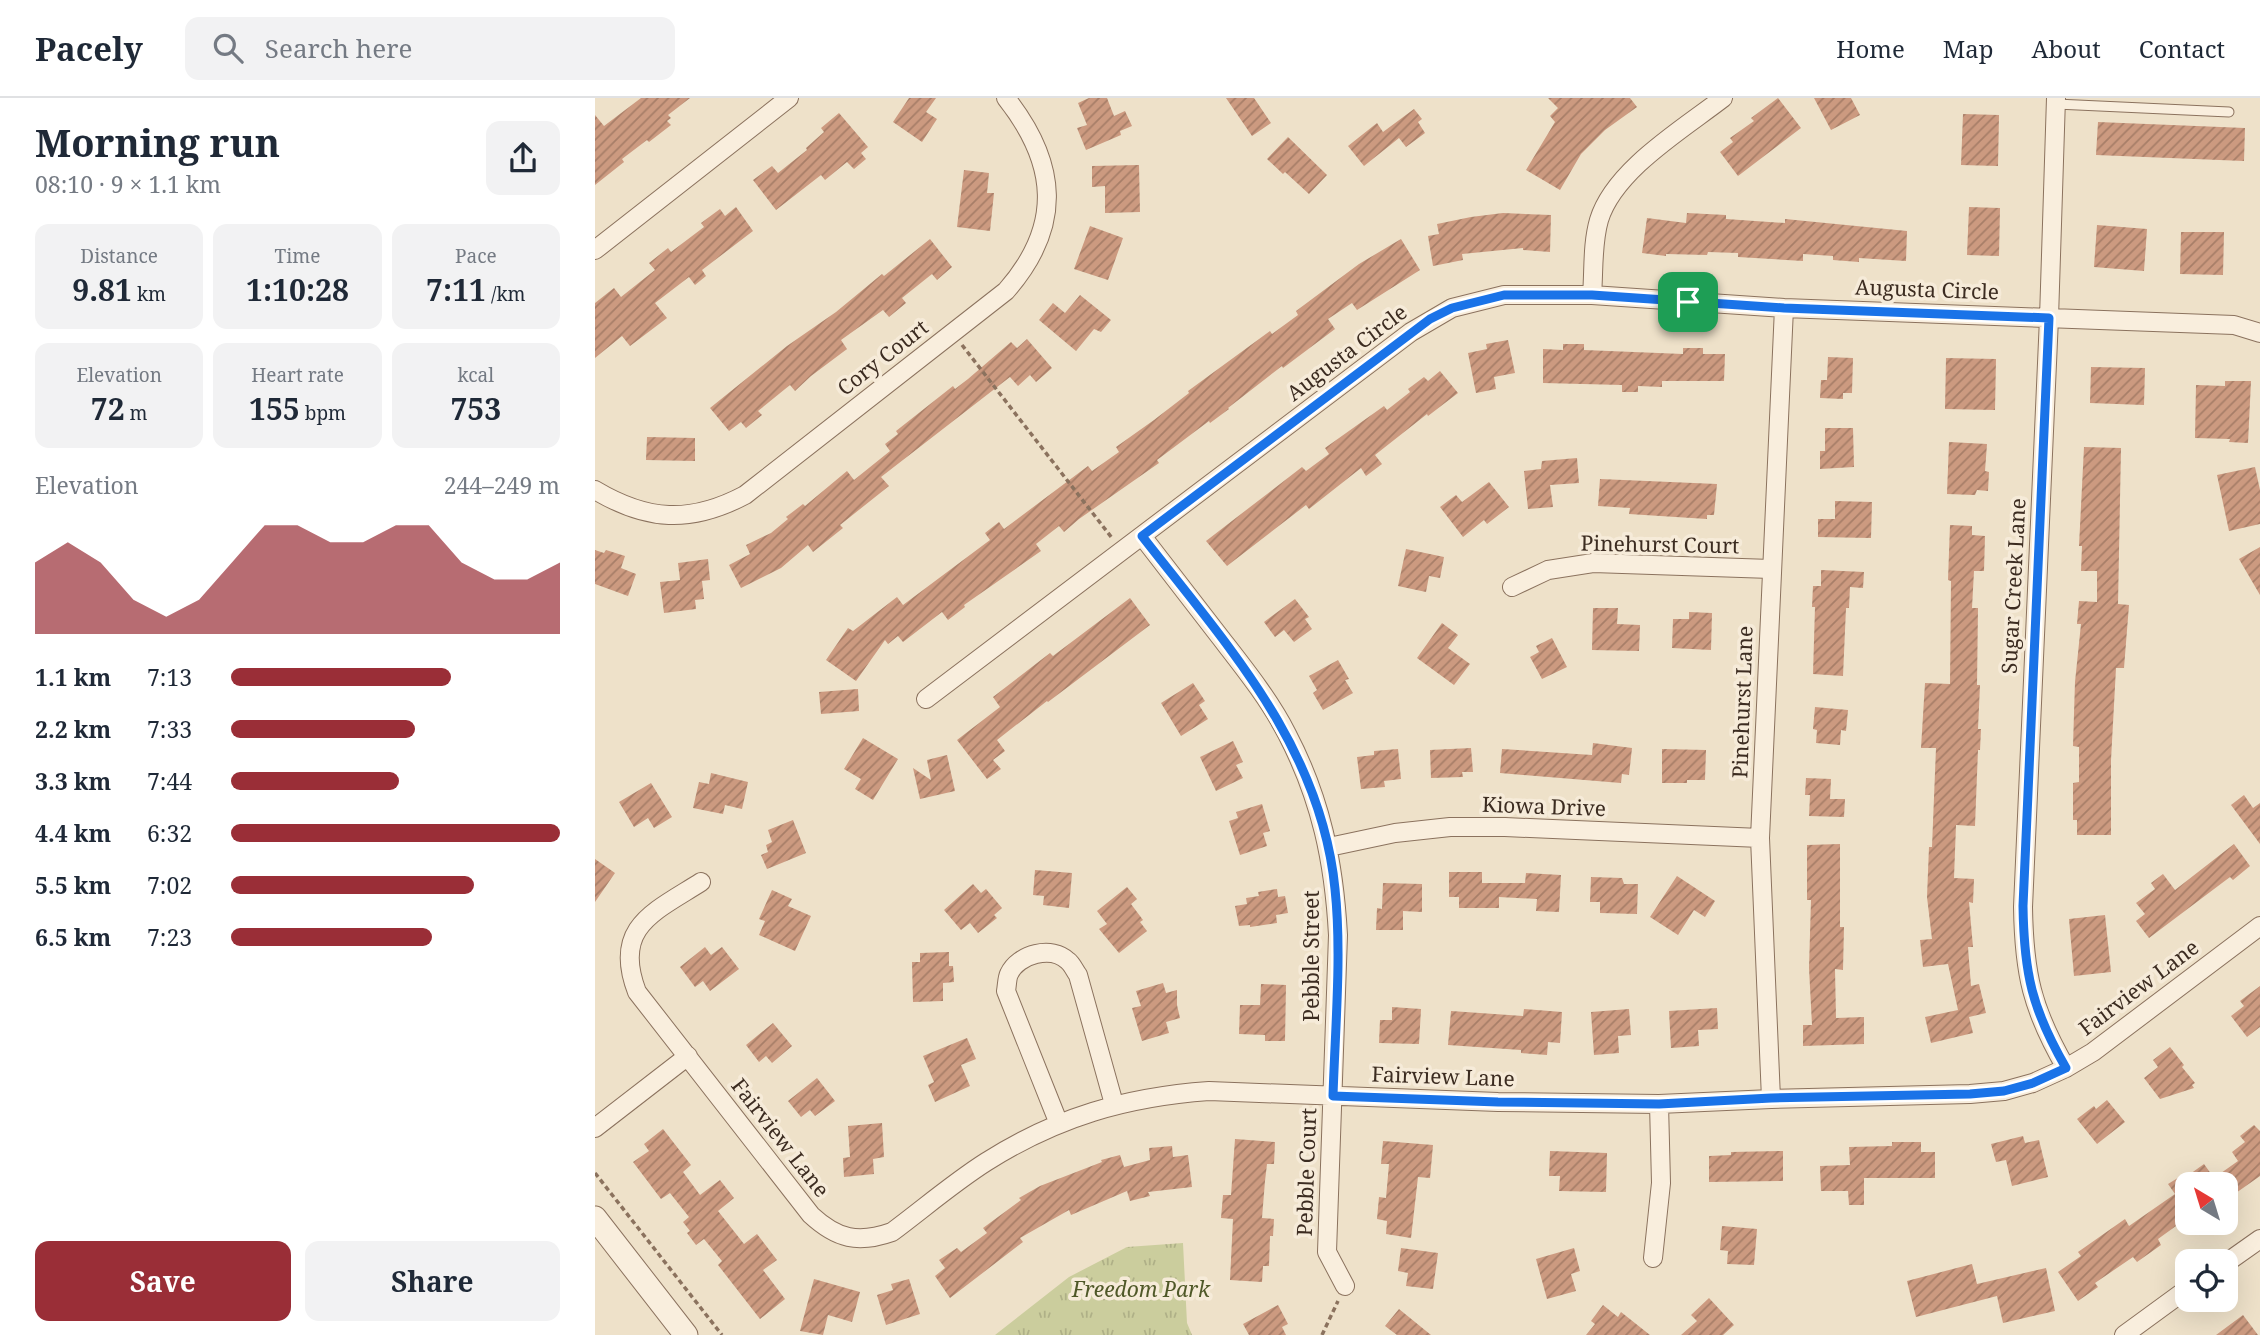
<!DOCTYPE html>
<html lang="en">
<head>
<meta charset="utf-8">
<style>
  body { margin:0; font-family:"Noto Serif",serif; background:#f2f2f3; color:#1f2937; height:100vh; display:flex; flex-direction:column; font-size:26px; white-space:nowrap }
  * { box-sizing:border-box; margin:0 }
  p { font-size:23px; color:#747a83 }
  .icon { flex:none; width:38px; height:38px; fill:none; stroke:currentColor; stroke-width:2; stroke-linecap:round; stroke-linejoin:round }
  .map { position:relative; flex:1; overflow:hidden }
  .side { display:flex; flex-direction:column; background:#fff; width:595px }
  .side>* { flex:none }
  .needle { width:46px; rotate:322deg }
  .fabs { position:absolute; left:1580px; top:1074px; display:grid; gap:14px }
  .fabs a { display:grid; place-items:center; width:63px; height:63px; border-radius:14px; background:#fff; box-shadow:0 7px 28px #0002; font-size:35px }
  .pin { position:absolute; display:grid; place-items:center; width:60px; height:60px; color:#fff; margin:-30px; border-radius:14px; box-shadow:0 4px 10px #0006 }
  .round { display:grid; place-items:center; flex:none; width:74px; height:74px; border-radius:14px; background:#f2f2f3 }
  .head { display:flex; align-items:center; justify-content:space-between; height:119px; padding:0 35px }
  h1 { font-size:38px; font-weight:700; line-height:52px }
  .figures { display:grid; grid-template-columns:repeat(3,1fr); gap:10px; height:119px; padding:7px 35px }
  .figures div { display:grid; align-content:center; border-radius:14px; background:#f2f2f3; text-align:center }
  .figures b { font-size:30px; font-weight:700 }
  .figures small { font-size:19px; font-weight:400 }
  .figures p { font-size:19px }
  .chart { height:196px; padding:14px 35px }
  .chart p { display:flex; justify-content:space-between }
  .chart svg { width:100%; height:126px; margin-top:7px; fill:#9a2e37; opacity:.7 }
  .cta { display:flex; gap:14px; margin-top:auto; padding:14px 35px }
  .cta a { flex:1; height:80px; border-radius:14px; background:#9a2e37; color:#fff; font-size:28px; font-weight:700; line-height:80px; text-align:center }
  .cta a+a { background:#f2f2f3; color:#1f2937 }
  ul { padding:0 35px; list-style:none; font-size:23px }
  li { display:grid; grid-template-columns:112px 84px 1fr; align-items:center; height:52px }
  li i { height:18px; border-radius:9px; background:#9a2e37 }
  header { display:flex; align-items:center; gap:42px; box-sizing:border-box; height:98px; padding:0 35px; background:#fff; border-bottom:2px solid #e0e1e3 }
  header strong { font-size:33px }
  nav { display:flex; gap:38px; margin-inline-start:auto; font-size:24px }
  .search { width:490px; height:63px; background:#f2f2f3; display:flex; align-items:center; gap:18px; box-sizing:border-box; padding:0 24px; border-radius:14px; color:#747a83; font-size:26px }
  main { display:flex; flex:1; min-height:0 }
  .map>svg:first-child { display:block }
</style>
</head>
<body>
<header>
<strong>Pacely</strong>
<div class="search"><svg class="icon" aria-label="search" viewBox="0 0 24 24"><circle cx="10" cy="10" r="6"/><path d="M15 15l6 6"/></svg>Search here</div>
<nav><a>Home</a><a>Map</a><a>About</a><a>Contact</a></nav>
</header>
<main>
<section class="side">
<div class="head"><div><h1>Morning run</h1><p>08:10 · 9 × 1.1 km</p></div><a class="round"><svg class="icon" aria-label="share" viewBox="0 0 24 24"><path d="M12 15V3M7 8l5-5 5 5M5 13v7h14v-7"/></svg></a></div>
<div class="figures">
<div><p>Distance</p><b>9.81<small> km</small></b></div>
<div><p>Time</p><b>1:10:28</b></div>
<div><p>Pace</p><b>7:11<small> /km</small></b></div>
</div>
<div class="figures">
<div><p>Elevation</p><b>72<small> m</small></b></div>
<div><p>Heart rate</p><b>155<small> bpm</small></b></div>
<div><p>kcal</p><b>753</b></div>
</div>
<div class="chart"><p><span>Elevation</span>244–249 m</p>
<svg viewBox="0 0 160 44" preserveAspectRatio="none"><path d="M0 44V19L10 12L20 19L30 32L40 38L50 32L60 19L70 6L80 6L90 12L100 12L110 6L120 6L130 19L140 25L150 25L160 19V44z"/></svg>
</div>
<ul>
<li><b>1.1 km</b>7:13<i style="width:67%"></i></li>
<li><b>2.2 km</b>7:33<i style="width:56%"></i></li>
<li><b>3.3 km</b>7:44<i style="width:51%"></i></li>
<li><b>4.4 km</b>6:32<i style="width:100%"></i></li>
<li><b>5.5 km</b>7:02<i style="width:74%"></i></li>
<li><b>6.5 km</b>7:23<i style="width:61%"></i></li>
</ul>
<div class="cta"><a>Save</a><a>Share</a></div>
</section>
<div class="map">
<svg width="1665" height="1237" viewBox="0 0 1665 1237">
  <defs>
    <pattern id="park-tufts" width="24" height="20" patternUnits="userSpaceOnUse" patternTransform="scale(1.75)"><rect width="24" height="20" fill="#cbcd9d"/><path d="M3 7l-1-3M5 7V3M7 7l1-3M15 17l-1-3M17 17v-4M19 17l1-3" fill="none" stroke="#afb087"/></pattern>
    <pattern id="building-hatch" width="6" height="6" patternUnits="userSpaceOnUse" patternTransform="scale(1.75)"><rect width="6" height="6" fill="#cc9a80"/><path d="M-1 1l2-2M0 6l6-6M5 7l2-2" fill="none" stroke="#a77e68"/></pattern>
  </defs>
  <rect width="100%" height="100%" fill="#eee1c9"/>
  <path fill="url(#park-tufts)" d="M588,1145L592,1225L597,1237H400L474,1179L532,1149Z"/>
  <path fill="url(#building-hatch)" d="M46,0H95L73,17L76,20L72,23L76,27L54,44L52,42L27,61L29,64L0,87V17L9,28Z
    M314,0H341L331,14L342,21L327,44L298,24Z
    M494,0H512L519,18L530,13L537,28L525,33L526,37L491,52L482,30L492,27L483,5Z
    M631,0H659L676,25L657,38Z
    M953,0H1035L1042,9L1010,32L986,56L965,92L931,72L960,24L955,18L963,10Z
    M1183,0L1206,30L1143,78L1125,54L1138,44L1135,40L1159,23L1156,20Z
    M1219,0H1256L1265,17L1236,32Z
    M819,11L827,21L823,24L830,35L811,49L804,40L769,68L753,48L782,25L788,34Z
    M244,15L273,49L266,55L271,61L259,71L252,64L230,82L226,77L181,112L158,82L177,68L183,75L212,52L211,50L229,34L226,30Z
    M1368,16L1404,17L1403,68L1366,67Z
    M1503,24L1650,30L1649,63L1501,57Z
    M693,39L732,77L714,96L690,74L688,76L672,61Z
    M544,67L545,114L510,115V88L497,89V68Z
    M369,72L394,75L392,95H399L395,133L362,129Z
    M141,109L158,133L107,172L111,178L100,187L94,179L60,205L72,220L35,248L27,238L0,260V205L19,190L26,199L60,172L54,165L73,150L76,154L109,129L106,125L125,111L130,118Z
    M1374,109L1405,110L1404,158L1372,157Z
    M908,115L956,117L955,154L928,152V150L867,156L868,162L838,168L833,138L844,136L842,126L876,119Z
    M1092,115L1131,117V121L1190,125V121L1312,133L1311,163L1264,160V164L1238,162V158L1208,156V163L1143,159V155L1113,154L1112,157L1071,156V158L1047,155L1052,120L1091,125Z
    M1502,127L1552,131L1549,173L1499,169Z
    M495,128L528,140L513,182L479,171Z
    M1586,134H1629L1628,177L1585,176Z
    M335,141L357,169L342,182L337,176L307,200L311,205L294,219L288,212L246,242L252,251L216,278L200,293L195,287L163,313L167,317L151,330L146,324L134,333L115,310L192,248L241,214L287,176L289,178Z
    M806,141L825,172L762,212L757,205L733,221L740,231L688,270L687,268L633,310L634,311L615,325L614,323L562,362L564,365L484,421L469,434L464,428L441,446L446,453L369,507L370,509L353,522L347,514L308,544L303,538L293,546L290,542L261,583L231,562L253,530L258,533L302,499L308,507L395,442L390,435L404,424L409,431L493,368L497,373L524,354L521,349L559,322L594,295L593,293L675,233L677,236L703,217L701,213L764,166Z
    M485,197L516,222L506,234L499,231L481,253L444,222L458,205L470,215Z
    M432,241L457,270L441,284L435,277L423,288L415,279L286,379L294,388L245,427L248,430L218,454L213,447L186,470L146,490L134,467L155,456L151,447L176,435L193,421L191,419L208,406L210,408L252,373L259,382L295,353L290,346L303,336L301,333L358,288L360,291L373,281L416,244L422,250Z
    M913,242L920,275L899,279L901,291L881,295L873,255L892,251L891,246Z
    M968,246H989V252L1088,256V250H1108V256H1130L1129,283H1067V289L1043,288V294H1027V287L948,285V251L968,252Z
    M1233,259L1258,260L1257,295H1248V301L1225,300L1226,282H1232Z
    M1351,260L1401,261L1400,312L1350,311Z
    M1496,269L1550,270L1549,307L1495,305Z
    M845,273L863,295L833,318L832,316L780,357L787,366L771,378L766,370L714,411L711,407L632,468L611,443L707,369L711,373L734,356L730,350L789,308L792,312L815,294L813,291L829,279L833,283Z
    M1630,283H1656L1653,345L1634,344L1635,341L1600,340L1601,287L1630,288Z
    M1230,330H1258L1259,369L1225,371V353H1230Z
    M52,339L100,340V363L51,362Z
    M1354,344L1392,346L1390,373L1394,374L1393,393L1382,392L1380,397L1352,396Z
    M1489,349L1526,350L1523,506L1534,507L1529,570H1521L1516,662V737H1482V722H1478V685L1484,684V649L1478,648L1480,584L1486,526H1482L1484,503L1502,504V473H1486L1487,448H1484Z
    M982,360L984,385L955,387L958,409L933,411L929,373L946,371L947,363Z
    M1660,369L1665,392V426L1634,433L1622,377Z
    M1005,381L1122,386L1119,417H1112V421L1034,416L1035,410L1003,408Z
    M894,384L914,409L892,426L889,422L868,439L845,409L861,397L867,404Z
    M1240,403L1277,404L1276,440L1223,439V421H1240Z
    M1355,427L1377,428V437L1390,438L1389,473H1379L1377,510H1383L1382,587H1385L1383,631H1386L1385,652H1383L1380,728L1361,727L1359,780L1379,781L1378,805L1374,804L1378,849H1373L1376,888L1384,886L1391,915L1374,919L1378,935L1336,945L1330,919L1363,912L1353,866L1328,869L1325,842L1337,841L1332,799L1334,749H1337L1341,650H1326L1330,585L1355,586L1356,483L1353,482Z
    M1665,449V497L1644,461Z
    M811,451L849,459L845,480L834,478L831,494L803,488Z
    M0,452L9,455L11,452L30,458L26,470L41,476L33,498L0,486Z
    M113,461L115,482L107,483L109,501L100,502L101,511L69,515L65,484L85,482L83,465Z
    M1226,472L1269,474L1268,490L1255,489L1254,510H1251L1248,578L1218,576L1220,509H1217L1218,488H1226Z
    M535,500L555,527L453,604L452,603L402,642L410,653L398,662L406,671L392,681L362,642L405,609L398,599L455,555L458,558Z
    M700,501L714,519L710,521L717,531L699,544L689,532L680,539L669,524Z
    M998,510H1023L1022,526L1045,527L1044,553L997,552Z
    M1094,514L1117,515L1116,552L1077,550L1078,521H1094Z
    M847,525L863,537L853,550L875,566L859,587L822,560Z
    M957,540L972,569L947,581L935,559L944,554L941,548Z
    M743,562L754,581L750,582L758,595L728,612L718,595L722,592L714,578Z
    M598,585L610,603L604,607L613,621L586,638L566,605Z
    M263,591L264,613L226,616L224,594Z
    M1220,609L1253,612L1251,633L1246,632L1245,647L1221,645L1222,632L1218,631Z
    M268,640L303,661L278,702L260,691L266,681L249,671Z
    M638,643L648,664L641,667L648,680L621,693L605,659Z
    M998,645L1037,650L1034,677L1027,676L1026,685L905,675L907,651L997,657Z
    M876,650L878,674H867L868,679L836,680L835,652Z
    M803,651L806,681L789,683L790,689L766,691L762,659L779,657V653Z
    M1067,651L1111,652L1110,682H1092V685H1067Z
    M352,657L360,693L325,701L318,670L336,682L332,662Z
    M116,675L153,684L147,711L130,707L128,716L98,710L104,684L114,686Z
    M1211,680L1236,681L1235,701H1250L1249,719L1214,718L1215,697H1210Z
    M56,685L77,719L59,730L53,720L39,729L24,704Z
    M1649,697L1658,710L1665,705V746L1636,707Z
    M667,706L675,733L668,735L672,748L645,757L634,723L643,720L641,714Z
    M198,722L211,755L172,771L166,757L173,754L171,747L177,744L173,732Z
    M1245,746V829H1249L1248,872L1240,871L1241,920L1269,919V946L1208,948V927H1217L1214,870L1216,802H1212V747Z
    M1639,746L1655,768L1638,782L1635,779L1554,840L1541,823L1550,816L1541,805L1560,791L1556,785L1568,776L1580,792Z
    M0,761L20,775L0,804Z
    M440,772L477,775L474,810L448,807L449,798L438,797Z
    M854,774H887V785H930L931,775L966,777L964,814L941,813L942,801L904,799V810H864V799H854Z
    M1082,778L1120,803L1110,819L1099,812L1083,837L1055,819Z
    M996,779L1027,780L1029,786H1043L1042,816L1005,815V804H995Z
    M788,785L827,786V814L808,813V832H781L782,810L787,811Z
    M378,786L386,795L391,791L407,810L399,817L402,820L383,835L375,825L366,832L349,812Z
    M532,789L542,801L536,806L548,822L545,824L552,833L524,855L504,831L512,826L502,813Z
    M682,791L683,799L690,798L693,815L681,817L682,825L655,829V827L644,828L640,808L652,806L651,800L664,798L663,794Z
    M177,792L197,801L193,808L216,818L200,853L164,837L170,823L164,821Z
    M1510,817L1516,874L1479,878L1474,821Z
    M110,849L116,857L127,849L144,871L115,893L108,883L100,889L85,869Z
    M354,854V868H358L359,884L348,885V903L318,904L317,864H325V855Z
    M568,885L571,895L582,892V907L585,920L571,924L574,935L547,943L537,910L546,908L541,893Z
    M666,886L691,887L690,943H670V937L644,936L645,907H665Z
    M1665,888V929L1652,939L1636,918L1649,908L1645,903Z
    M797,909L826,911L824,946L784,945L785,922H797Z
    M1122,910L1123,931L1103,932L1104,948L1076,950L1074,913Z
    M929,911L967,914L965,945L953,944L952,957L926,955V952L853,947L856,913L928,918Z
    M1034,911L1036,937L1023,938L1024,955L999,957L996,914Z
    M178,925L197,948L177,965L171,958L164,964L151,947Z
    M372,940L381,961L366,967L375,988L340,1004L333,987L339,984L328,958Z
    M1575,949L1589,967L1587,969L1600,985L1597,987L1599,990L1565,1001L1549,980L1563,969L1558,962Z
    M222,980L240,1003L220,1018L215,1012L206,1019L193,1003Z
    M1512,1002L1530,1024L1502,1046L1482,1021L1499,1008L1501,1011Z
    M287,1025L289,1059L278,1061L279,1076L249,1079L248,1060L255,1059L253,1028Z
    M1659,1027L1665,1033V1078L1631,1102V1087H1592V1120L1563,1141L1566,1147L1542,1164L1538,1159L1500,1185L1503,1189L1483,1203L1463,1174L1486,1158L1483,1154L1530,1121L1534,1128L1580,1096L1573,1086L1586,1078L1588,1081L1609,1066L1619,1080L1643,1063L1637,1054L1650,1044L1645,1038Z
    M68,1031L96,1067L88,1074L105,1097L125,1082L139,1100L123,1113L149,1146L162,1136L182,1162L168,1172L190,1201L165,1221L123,1167L127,1163L109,1141L101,1147L92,1135L95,1133L88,1124L94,1119L75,1095L66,1101L38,1064L54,1053L49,1046Z
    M1428,1038L1430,1045L1444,1042L1453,1079L1417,1088L1411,1062L1401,1064L1396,1046Z
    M640,1041L680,1044L679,1066H672L670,1083L667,1120L679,1121L678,1138H675L674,1168H668L667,1184L635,1182L638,1121L626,1120L628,1097H636Z
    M788,1043L838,1047L835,1080L823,1079L816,1140L791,1136L792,1123L782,1121L784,1099L791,1100L794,1066H786Z
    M1297,1044H1326V1054H1340V1080H1269V1107H1254L1253,1093H1226L1225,1068L1255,1067L1254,1049L1297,1048Z
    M577,1048L578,1059L593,1057L597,1089L553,1094L555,1098L535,1103L532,1093L476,1117L474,1112L425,1140L428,1144L355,1200L340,1178L350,1170L344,1162L362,1150L366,1154L392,1135L388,1130L426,1102L424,1100L445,1088L507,1064L506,1062L525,1057L529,1069L555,1062L554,1050Z
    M955,1053L1012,1055L1011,1094L964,1093L965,1078H954Z
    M1188,1053V1083L1114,1084V1058L1136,1057V1054Z
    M1127,1128L1162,1131L1159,1167L1132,1166L1133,1153L1125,1152Z
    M806,1150L843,1155L838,1191L811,1188L813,1175L803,1173Z
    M979,1150L985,1173L976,1176L981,1193L952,1201L941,1161Z
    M1377,1166L1382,1186L1451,1170L1460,1213L1408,1225L1402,1198L1321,1219L1312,1183Z
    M219,1181L265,1194L257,1224L233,1217L228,1237L205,1233Z
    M314,1181L325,1216L291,1227L282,1197L298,1192L296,1186Z
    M1114,1200L1139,1227L1128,1237H1086L1102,1223L1096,1217Z
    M683,1207L693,1226L687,1229L691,1237H654L648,1226Z
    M1008,1207L1023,1219L1026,1214L1055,1237H991L1000,1226L996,1223Z
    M804,1211L836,1237H802L790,1228Z
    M1648,1217L1663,1237H1621Z"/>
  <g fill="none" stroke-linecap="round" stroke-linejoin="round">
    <g stroke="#8b725e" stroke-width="11">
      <path id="service" d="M1461,6L1634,14"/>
    </g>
    <g stroke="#8b725e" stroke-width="20">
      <path id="minor" d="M1461,0L1454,220L1428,809C1429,876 1437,911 1471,970
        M0,152L194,0
        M997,197C999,173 997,146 1004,122C1019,72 1088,31 1128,0
        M0,392C52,423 95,426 150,397L411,193C468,128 463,66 411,0
        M547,438C573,472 599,505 625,539C649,570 674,601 692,636C726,701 739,764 743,837L732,1154L750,1188
        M917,489L953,472L998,465L1176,471
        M331,601L816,234L857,210L909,197H997L1189,210L1639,227L1665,235
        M734,749L800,735L855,729H910L1165,740
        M106,784C59,814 17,829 42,894L216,1117C242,1141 263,1146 297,1134C328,1111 358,1085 391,1064C462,1019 531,999 614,993L903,1004L1064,1006L1176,1001L1375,996L1409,993L1438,985L1471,970L1498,954L1665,828
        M1176,1001L1165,740L1189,210
        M464,1026L411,893C412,888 412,880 414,876C423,856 457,847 473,863C477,866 480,873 483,877L519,1006
        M0,1030L93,958
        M1058,1160L1066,1085L1064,1006
        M1631,1165L1665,1141
        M1529,1237L1592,1191"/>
    </g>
    <g stroke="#8b725e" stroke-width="25">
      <path id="tertiary" d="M0,1120L91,1237"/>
    </g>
    <path stroke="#8b725e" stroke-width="3.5" stroke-dasharray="5 3.5" stroke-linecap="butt" d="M367,247L517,440
      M0,1075L127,1237
      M727,1237L743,1203"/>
    <use href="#service" stroke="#f9eedd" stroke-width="9"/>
    <use href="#minor" stroke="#f9eedd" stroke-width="18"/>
    <use href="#tertiary" stroke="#f9eedd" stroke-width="23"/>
  </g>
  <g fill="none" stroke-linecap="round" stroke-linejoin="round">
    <g stroke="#fff" stroke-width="14">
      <path id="route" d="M909,197H997L1189,210L1454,220L1428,808C1429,876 1437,911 1471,970L1438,985L1409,993L1375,996L1176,1000L1064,1006L903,1004L738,998C740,932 747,856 740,791C726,648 631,546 547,438L835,221L857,210Z"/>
    </g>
    <use href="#route" stroke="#1a73e8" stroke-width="9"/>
  </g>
  <g text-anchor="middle" stroke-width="7" stroke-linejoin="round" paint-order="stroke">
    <g font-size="21" fill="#3c2c21" stroke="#f6ebd9">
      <text transform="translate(1332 192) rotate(2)" y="7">Augusta Circle</text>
      <text transform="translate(752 255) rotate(-37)" y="7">Augusta Circle</text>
      <text transform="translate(288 260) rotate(-38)" y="7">Cory Court</text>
      <text transform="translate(1065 447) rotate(1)" y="7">Pinehurst Court</text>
      <text transform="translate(1419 488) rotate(-87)" y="7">Sugar Creek Lane</text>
      <text transform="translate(1148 604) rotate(-88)" y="7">Pinehurst Lane</text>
      <text transform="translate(949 709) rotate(2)" y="7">Kiowa Drive</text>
      <text transform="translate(717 858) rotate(-90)" y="7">Pebble Street</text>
      <text transform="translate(1544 890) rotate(-37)" y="7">Fairview Lane</text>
      <text transform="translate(848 979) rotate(2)" y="7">Fairview Lane</text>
      <text transform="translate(185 1040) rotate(52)" y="7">Fairview Lane</text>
      <text transform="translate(712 1074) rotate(-88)" y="7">Pebble Court</text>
    </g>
    <g font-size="21" font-style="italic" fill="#4f5828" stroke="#f6ebd9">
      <text x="546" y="1199">Freedom Park</text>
    </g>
  </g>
</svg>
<div class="fabs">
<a><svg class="needle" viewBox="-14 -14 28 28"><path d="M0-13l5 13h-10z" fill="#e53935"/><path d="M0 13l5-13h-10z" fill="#747a83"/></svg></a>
<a><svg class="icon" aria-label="locate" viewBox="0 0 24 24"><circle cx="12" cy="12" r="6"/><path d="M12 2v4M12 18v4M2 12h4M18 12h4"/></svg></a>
</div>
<div class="pin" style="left:1093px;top:204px;background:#1e9e55"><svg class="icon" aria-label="arrive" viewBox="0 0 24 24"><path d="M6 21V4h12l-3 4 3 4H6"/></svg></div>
</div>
</main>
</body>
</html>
